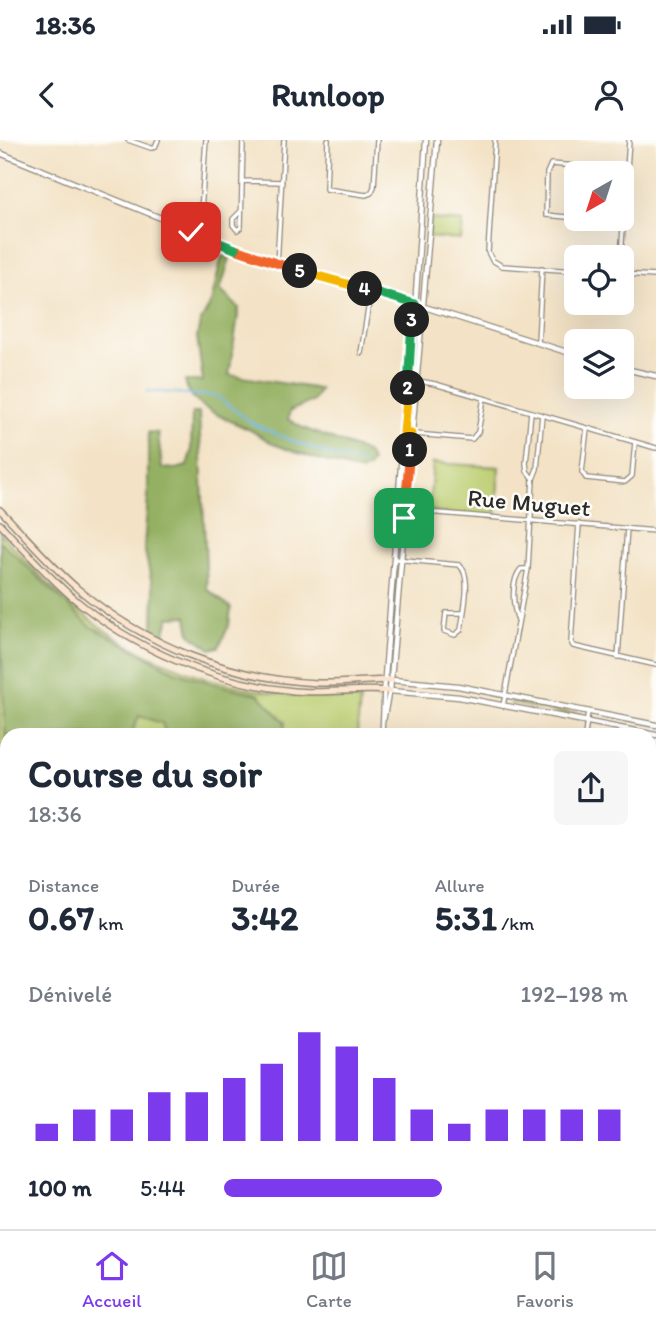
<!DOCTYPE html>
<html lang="fr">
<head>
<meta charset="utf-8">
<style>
  body { margin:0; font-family:Itim,sans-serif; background:#f6f6f7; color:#1f2937; height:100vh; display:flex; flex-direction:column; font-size:26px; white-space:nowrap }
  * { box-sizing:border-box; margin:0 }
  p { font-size:23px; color:#747a83 }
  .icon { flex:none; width:38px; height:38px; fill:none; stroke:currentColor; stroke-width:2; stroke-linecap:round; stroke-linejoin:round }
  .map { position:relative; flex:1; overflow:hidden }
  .side { position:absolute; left:0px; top:588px; width:656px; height:502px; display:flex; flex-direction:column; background:#fff; border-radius:21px 21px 0 0; box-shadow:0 7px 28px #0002 }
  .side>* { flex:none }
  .needle { width:46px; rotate:219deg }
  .controls { position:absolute; left:564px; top:21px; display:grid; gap:14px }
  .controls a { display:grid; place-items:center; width:70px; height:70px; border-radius:10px; background:#fff; box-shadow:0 7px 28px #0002; font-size:35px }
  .pin { position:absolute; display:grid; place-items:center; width:60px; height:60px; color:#fff; margin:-30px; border-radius:14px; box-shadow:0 4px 10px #0006 }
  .km { position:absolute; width:35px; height:35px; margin:-18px; border-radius:50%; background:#222; color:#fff; font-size:19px; line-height:35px; text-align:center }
  .round { display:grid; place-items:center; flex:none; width:74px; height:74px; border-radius:10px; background:#f6f6f7 }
  .overview { display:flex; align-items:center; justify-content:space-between; height:119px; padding:0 28px }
  h1 { font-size:38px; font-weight:700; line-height:52px }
  .metrics { display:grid; grid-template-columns:repeat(3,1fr); gap:10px; height:119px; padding:7px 28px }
  .metrics div { display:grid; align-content:center }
  .metrics b { font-size:35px; font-weight:700 }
  .metrics small { font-size:19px; font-weight:400 }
  .metrics p { font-size:19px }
  .chart { height:196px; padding:14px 28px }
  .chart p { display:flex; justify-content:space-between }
  .chart svg { width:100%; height:126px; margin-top:7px; stroke:#7c3aed; stroke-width:6 }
  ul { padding:0 28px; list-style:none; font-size:23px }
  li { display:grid; grid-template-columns:112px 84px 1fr; align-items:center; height:52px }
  li i { height:18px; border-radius:9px; background:#7c3aed }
  .status { display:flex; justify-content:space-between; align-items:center; height:49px; padding:0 35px; background:#fff; direction:ltr }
  .status svg { height:19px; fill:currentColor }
  header { display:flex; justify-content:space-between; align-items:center; height:91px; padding:0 28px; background:#fff; font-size:32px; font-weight:700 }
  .menu { display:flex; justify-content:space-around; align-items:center; height:98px; border-top:2px solid #e0e1e3; background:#fff; font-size:19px; color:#747a83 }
  .menu a { display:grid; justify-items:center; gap:4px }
  .menu .active { color:#7c3aed }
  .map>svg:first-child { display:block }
</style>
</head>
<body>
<div class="status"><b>18:36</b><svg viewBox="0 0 49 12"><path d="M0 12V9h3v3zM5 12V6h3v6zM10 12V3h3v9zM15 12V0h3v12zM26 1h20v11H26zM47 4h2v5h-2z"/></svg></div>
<header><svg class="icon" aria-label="back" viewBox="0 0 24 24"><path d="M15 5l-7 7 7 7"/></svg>Runloop<svg class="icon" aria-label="person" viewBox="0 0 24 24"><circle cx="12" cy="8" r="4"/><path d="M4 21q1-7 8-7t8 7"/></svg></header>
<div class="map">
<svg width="656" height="1089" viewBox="0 0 656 1089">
  <rect width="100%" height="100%" fill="#fdfcf7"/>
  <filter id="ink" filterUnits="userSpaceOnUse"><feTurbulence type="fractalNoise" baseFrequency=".0143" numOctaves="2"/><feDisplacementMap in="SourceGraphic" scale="14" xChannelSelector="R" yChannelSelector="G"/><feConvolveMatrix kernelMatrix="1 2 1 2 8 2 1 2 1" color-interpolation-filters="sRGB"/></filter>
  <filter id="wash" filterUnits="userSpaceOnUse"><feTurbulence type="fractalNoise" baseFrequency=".00686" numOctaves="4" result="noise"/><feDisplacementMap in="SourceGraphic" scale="28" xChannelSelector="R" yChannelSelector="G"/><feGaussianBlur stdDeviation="1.57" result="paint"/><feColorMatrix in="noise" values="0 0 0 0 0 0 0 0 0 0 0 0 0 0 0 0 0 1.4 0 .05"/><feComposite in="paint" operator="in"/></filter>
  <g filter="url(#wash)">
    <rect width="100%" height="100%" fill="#f3e2c5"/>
    <path fill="#bbcd70" stroke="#737c4e" stroke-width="2" d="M430,79L463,82L461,100L429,97Z
      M433,323L499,327L496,377L439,373L429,369Z
      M0,393C33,428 66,464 106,491C181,540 271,559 360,559L357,595H7V1083H649V788H656V1089H0Z
      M511,560L580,574V577L510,563Z"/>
    <path fill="#94b062" stroke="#606e46" stroke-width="2" d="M222,116L230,118L220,150L239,168L229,235L320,249L313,261L290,271L288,279L303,288L366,312L372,321L368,328L361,332C333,323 303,316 276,305C266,301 258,293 248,289C226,278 190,268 185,241H203L197,197L200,183L211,163Z
      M192,273H199L207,449L231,468L229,485L219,507L211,509L190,494L187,476L169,477L164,496L153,491L154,453L144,407L148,356V292L158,293L162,328L176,329L187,326L191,312Z
      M0,401L90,486L174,531L218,545L258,554L285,582L284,595H166L162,583L139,576L131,595H7V628L0,477Z
      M0,697L7,698V872L0,870Z
      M656,853V882L649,889V855Z
      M0,927L7,928V1083H486V1089H0Z
      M649,1012L656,1013V1089H644L639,1083H649Z
      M520,1083H573L577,1089H520Z"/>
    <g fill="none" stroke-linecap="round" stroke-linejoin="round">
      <path stroke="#6bb3e2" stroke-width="2" d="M147,251L216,256L253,284L290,300L338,318L363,322"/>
    </g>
  </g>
  <g filter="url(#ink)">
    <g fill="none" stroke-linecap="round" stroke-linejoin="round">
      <g stroke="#8f8678" stroke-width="6">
        <path id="minor" d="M128,0L151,8L155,7L158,0
          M328,0L326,49L366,55L371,53L374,47L377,0
          M495,0L488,112L492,120L502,126L576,131
          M242,41L282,42
          M241,71L233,79V85L237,90L241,87L243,0
          M576,78L546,75L547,33L551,24L627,30
          M580,79L623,82
          M192,90L201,71L206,0
          M621,117L629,0
          M277,125L284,0
          M621,134L656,136
          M538,202L542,128
          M361,213L371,150
          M408,239L435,244L656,308
          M531,272L526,323L527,331L533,339
          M587,288L582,332L586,338L625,342L632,336L635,302
          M404,293L472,299L478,292L484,258
          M398,372L439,373L656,391
          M579,384L571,502L573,506L656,525
          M395,419L459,425C473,435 463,474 461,490L455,495L444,491L446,473H463
          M518,480C512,466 511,440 521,429H528
          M618,517L627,388
          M503,566L528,429L533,339L537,329L542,275
          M384,579L389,552
          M382,595L384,550
          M585,595L588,571"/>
      </g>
      <g stroke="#8f8678" stroke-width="7">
        <path id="tertiary" d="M437,0L390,551L459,557L656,595
          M0,13L277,125L371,150L576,215
          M621,228L656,236
          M392,540L458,546L656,585
          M384,550L411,194L416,154L426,0"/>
      </g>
      <g stroke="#8f8678" stroke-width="8">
        <path id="secondary" d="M0,370C26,396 50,425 78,449C145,505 231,539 317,543C342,544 367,540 392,540
          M0,384C23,409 46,434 71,456C133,509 213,543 294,551C326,554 358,548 390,551"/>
      </g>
      <use href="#minor" stroke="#fff" stroke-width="3.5"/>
      <use href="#tertiary" stroke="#fff" stroke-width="4.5"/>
      <use href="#secondary" stroke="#fce5cf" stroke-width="5"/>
    </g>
  </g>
  <g fill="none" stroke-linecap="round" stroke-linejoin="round" filter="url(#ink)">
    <g stroke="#fff" stroke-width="14">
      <path id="split-1" d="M404,378L410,310"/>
    </g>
    <g stroke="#fff" stroke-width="14">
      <path id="split-2" d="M408,248L404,293L411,294L410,310"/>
    </g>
    <g stroke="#fff" stroke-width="14">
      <path id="split-3" d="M408,248L412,180"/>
    </g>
    <g stroke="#fff" stroke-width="14">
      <path id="split-4" d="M365,149L415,164L412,180"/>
    </g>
    <g stroke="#fff" stroke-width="14">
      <path id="split-5" d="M300,131L365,149"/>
    </g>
    <g stroke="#fff" stroke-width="14">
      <path id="split-6" d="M235,109L300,131"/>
    </g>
    <g stroke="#fff" stroke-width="14">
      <path id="split-7" d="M191,92L235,109"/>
    </g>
    <use href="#split-1" stroke="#f0652b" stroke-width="9"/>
    <use href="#split-2" stroke="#f5b400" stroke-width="9"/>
    <use href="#split-3" stroke="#22a559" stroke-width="9"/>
    <use href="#split-4" stroke="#22a559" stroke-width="9"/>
    <use href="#split-5" stroke="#f5b400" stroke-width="9"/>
    <use href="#split-6" stroke="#f0652b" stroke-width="9"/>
    <use href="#split-7" stroke="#22a559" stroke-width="9"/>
  </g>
  <g text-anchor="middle" stroke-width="5" stroke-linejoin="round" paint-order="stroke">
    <g font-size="24" fill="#2b2b2b" stroke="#fdfcf7">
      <text transform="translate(529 363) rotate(5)" y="8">Rue Muguet</text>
    </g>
  </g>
</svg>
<div class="controls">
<a><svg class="needle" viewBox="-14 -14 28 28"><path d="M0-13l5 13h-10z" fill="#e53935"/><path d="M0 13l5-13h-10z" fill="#747a83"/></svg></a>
<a><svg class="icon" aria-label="locate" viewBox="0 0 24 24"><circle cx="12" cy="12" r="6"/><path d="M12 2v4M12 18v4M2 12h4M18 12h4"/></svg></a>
<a><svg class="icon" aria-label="layers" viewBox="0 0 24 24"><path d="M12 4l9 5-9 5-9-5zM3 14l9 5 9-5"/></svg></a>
</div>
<div class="pin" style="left:404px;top:378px;background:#1e9e55"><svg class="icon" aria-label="arrive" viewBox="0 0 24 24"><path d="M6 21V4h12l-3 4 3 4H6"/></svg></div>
<div class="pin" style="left:191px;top:92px;background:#d93025"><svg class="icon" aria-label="check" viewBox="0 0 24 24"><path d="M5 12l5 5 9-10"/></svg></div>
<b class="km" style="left:410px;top:310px">1</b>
<b class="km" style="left:408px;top:248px">2</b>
<b class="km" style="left:412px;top:180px">3</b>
<b class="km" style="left:365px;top:149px">4</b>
<b class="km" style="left:300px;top:131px">5</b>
<section class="side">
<div class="overview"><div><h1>Course du soir</h1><p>18:36</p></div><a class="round"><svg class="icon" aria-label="share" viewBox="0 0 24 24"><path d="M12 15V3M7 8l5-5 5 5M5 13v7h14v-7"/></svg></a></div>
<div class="metrics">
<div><p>Distance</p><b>0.67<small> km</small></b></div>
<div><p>Durée</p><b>3:42</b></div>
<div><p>Allure</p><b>5:31<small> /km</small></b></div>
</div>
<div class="chart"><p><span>Dénivelé</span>192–198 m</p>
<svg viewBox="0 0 160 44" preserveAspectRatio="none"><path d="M5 44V38M15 44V33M25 44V33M35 44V27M45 44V27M55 44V22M65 44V17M75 44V6M85 44V11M95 44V22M105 44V33M115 44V38M125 44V33M135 44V33M145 44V33M155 44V33"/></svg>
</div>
<ul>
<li><b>100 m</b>5:44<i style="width:54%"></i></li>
</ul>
</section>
</div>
<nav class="menu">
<a class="active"><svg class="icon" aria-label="home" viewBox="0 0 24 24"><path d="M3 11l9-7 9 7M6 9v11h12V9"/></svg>Accueil</a>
<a><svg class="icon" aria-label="map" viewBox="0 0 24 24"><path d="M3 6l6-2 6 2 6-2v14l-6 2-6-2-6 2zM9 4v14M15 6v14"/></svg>Carte</a>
<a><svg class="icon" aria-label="saved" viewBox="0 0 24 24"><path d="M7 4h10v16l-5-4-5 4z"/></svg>Favoris</a>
</nav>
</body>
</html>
